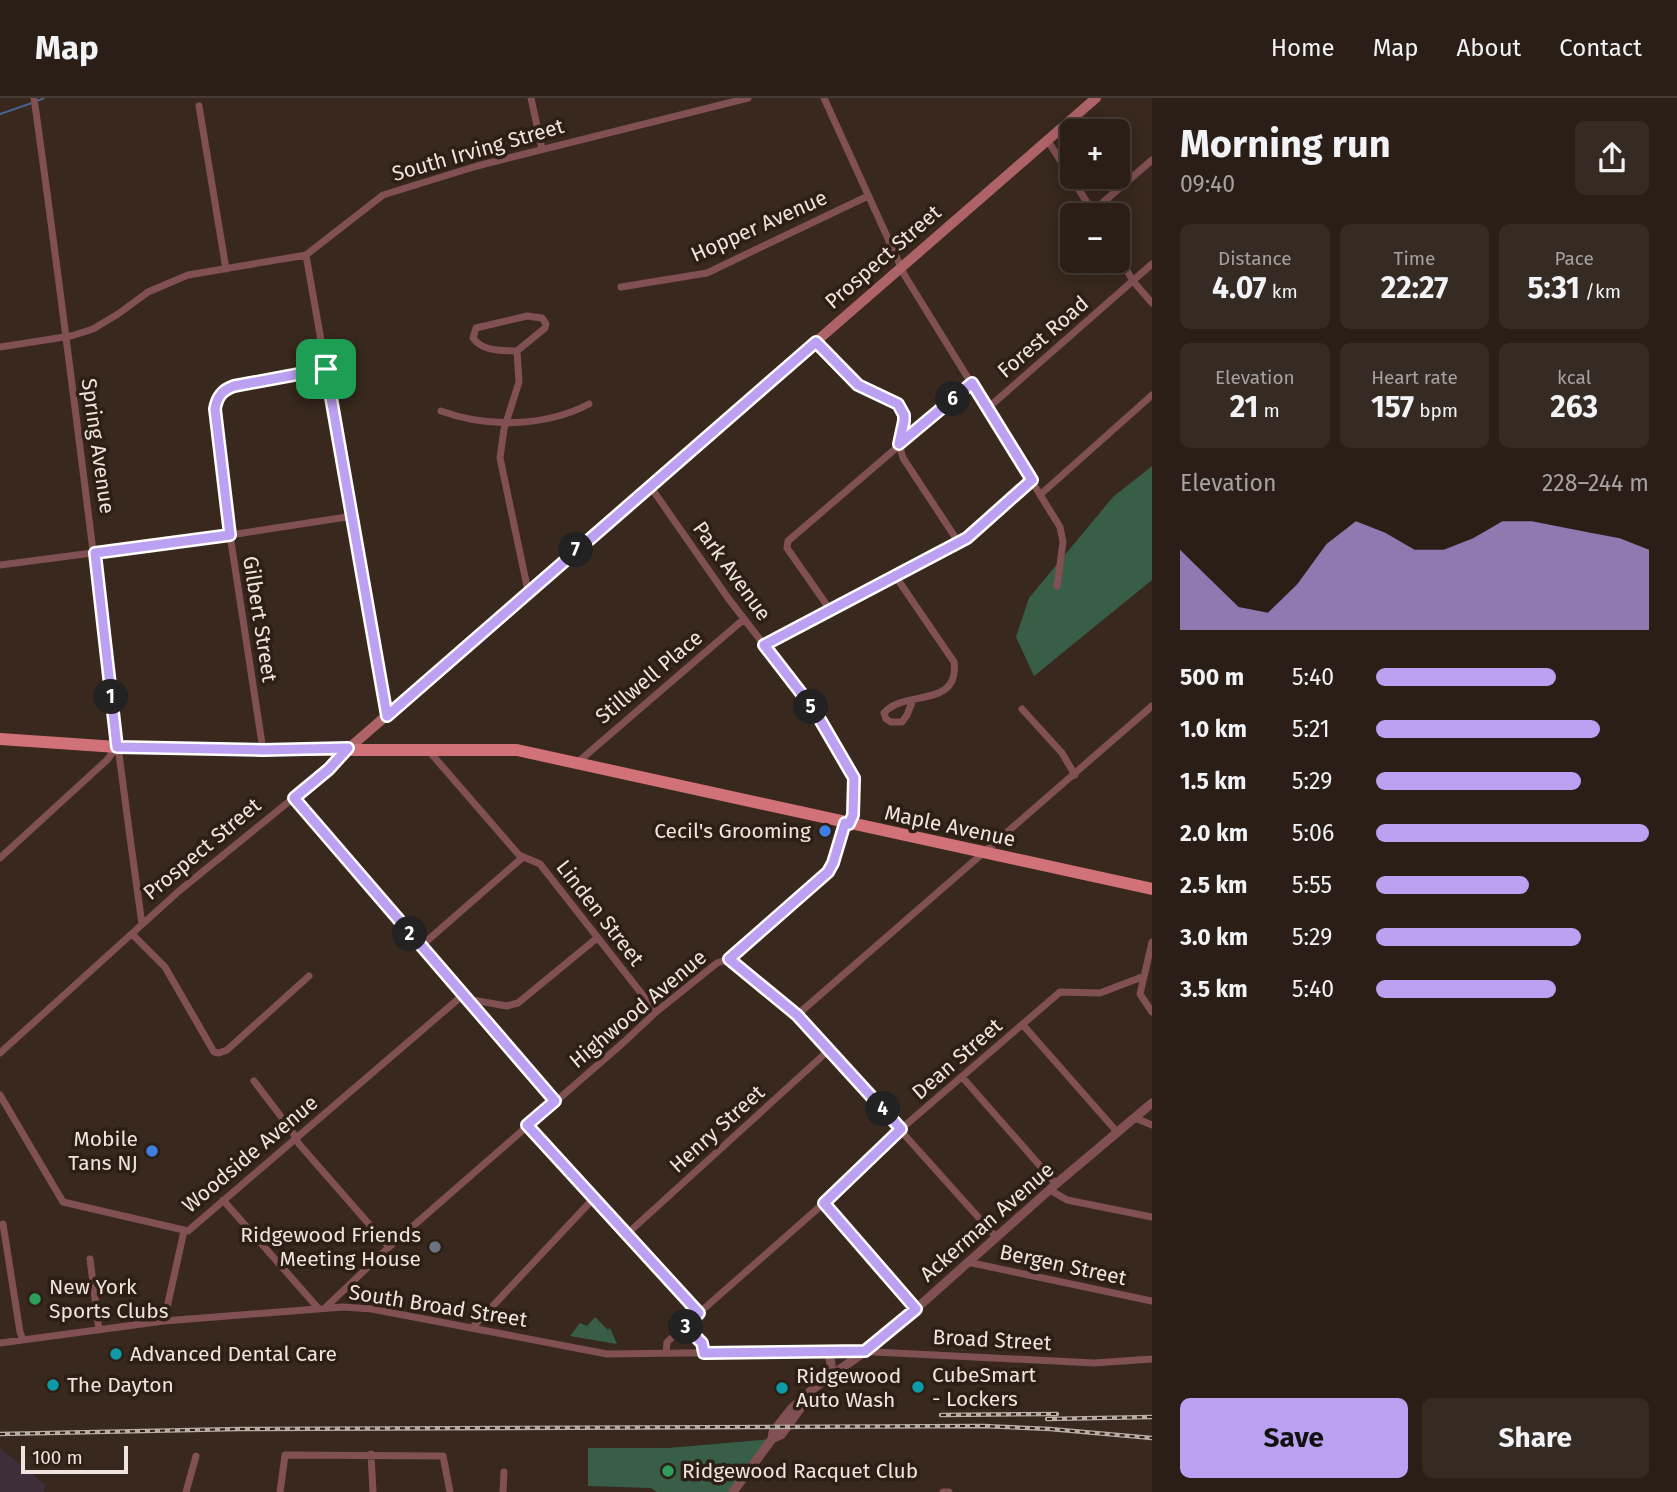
<!DOCTYPE html>
<html lang="en">
<head>
<meta charset="utf-8">
<style>
  body { margin:0; font-family:"Fira Sans",sans-serif; background:#362b23; color:#f1f3f6; height:100vh; display:flex; flex-direction:column; font-size:26px; white-space:nowrap }
  * { box-sizing:border-box; margin:0 }
  p { font-size:23px; color:#a5a2a1 }
  .icon { flex:none; width:38px; height:38px; fill:none; stroke:currentColor; stroke-width:2; stroke-linecap:round; stroke-linejoin:round }
  .map { position:relative; flex:1; overflow:hidden }
  .side { display:flex; flex-direction:column; background:#2a1e16; width:525px }
  .side>* { flex:none }
  .fabs { position:absolute; left:1060px; top:21px; display:grid; gap:14px }
  .fabs a { display:grid; place-items:center; width:70px; height:70px; border-radius:10px; background:#2a1e16; box-shadow:0 4px 18px #0003,0 0 0 2px #463c35; font-size:35px }
  .scale { position:absolute; left:21px; bottom:18px; width:107px; box-sizing:border-box; padding-left:7px; border:4px solid #efe5de; border-top:0; font-size:19px; line-height:24px; white-space:nowrap; color:#efe5de; -webkit-text-stroke:5px #2d1f14; paint-order:stroke }
  .pin { position:absolute; display:grid; place-items:center; width:60px; height:60px; color:#fff; margin:-30px; border-radius:14px; box-shadow:0 4px 10px #0006 }
  .km { position:absolute; width:35px; height:35px; margin:-18px; border-radius:50%; background:#222; color:#fff; font-size:19px; line-height:35px; text-align:center }
  .round { display:grid; place-items:center; flex:none; width:74px; height:74px; border-radius:10px; background:#362b23 }
  .head { display:flex; align-items:center; justify-content:space-between; height:119px; padding:0 28px }
  h1 { font-size:38px; font-weight:700; line-height:52px }
  .stats { display:grid; grid-template-columns:repeat(3,1fr); gap:10px; height:119px; padding:7px 28px }
  .stats div { display:grid; align-content:center; border-radius:10px; background:#362b23; text-align:center }
  .stats b { font-size:30px; font-weight:700 }
  .stats small { font-size:19px; font-weight:400 }
  .stats p { font-size:19px }
  .chart { height:196px; padding:14px 28px }
  .chart p { display:flex; justify-content:space-between }
  .chart svg { width:100%; height:126px; margin-top:7px; fill:#bca0f2; opacity:.7 }
  .cta { display:flex; gap:14px; margin-top:auto; padding:14px 28px }
  .cta a { flex:1; height:80px; border-radius:10px; background:#bca0f2; color:#111; font-size:28px; font-weight:700; line-height:80px; text-align:center }
  .cta a+a { background:#362b23; color:#f1f3f6 }
  ul { padding:0 28px; list-style:none; font-size:23px }
  li { display:grid; grid-template-columns:112px 84px 1fr; align-items:center; height:52px }
  li i { height:18px; border-radius:9px; background:#bca0f2 }
  header { display:flex; align-items:center; gap:42px; box-sizing:border-box; height:98px; padding:0 35px; background:#2a1e16; border-bottom:2px solid #463c35 }
  header strong { font-size:33px }
  nav { display:flex; gap:38px; margin-inline-start:auto; font-size:24px }
  main { display:flex; flex:1; min-height:0 }
  .map>svg:first-child { display:block }
</style>
</head>
<body>
<header>
<strong>Map</strong>
<nav><a>Home</a><a>Map</a><a>About</a><a>Contact</a></nav>
</header>
<main>
<div class="map">
<svg width="1152" height="1394" viewBox="0 0 1152 1394">
  <rect width="100%" height="100%" fill="#38281d"/>
  <path fill="#3e2e3a" d="M0,1350L46,1387L44,1394H0Z"/>
  <path fill="#395e48" d="M1152,368V482L1034,578L1016,539L1029,500L1113,399Z
    M595,1219L608,1232L610,1230L617,1246L570,1238L580,1225L587,1228Z
    M772,1341L733,1394H657L651,1390L588,1388V1350H668Z"/>
  <g fill="none" stroke-linecap="round" stroke-linejoin="round">
    <path stroke="#4a6292" stroke-width="2" d="M37,3L44,0
      M0,16L32,5"/>
    <path stroke="#805053" stroke-width="7" d="M34,0C73,275 103,551 142,826
      M531,0L542,51
      M824,0L905,178L1060,429L1063,444L1057,488
      M199,8L226,171
      M1048,43L1095,117
      M1093,113L1152,62
      M306,157L387,618
      M1118,157L1133,183L1152,205
      M621,189L707,175L868,98
      M527,218L542,220L546,226L545,230L517,253C501,252 483,254 473,240L476,230Z
      M816,244C830,259 843,276 859,287C872,296 894,298 902,312C909,326 895,340 903,360L959,445
      M0,249L71,238L93,231L118,216L148,194L188,177L306,157L383,97L477,68L748,0
      M517,253L519,284L504,331L500,360L528,493
      M988,310L1152,166
      M441,313C487,330 545,329 589,306
      M650,388L728,500L815,613L854,680L853,717L849,726
      M1041,396L1152,297
      M0,467L230,437L353,418
      M896,479L954,564C960,611 904,591 884,615L886,621L891,624H902L907,617L913,602
      M831,513L787,450L788,443L972,285
      M764,546L967,441L1032,382
      M1022,611L1062,655L1075,677
      M263,652L230,437L216,305L218,299L228,290L326,271
      M428,652L519,757L540,766L656,914
      M578,664L744,521
      M294,700L555,1003
      M0,760L107,662L117,649
      M132,836L165,869L214,954L219,955L227,952L309,878
      M1152,844L1140,896L1152,914
      M421,848L522,760
      M729,861L828,774L833,765L845,725
      M466,901L507,908L518,905L597,840
      M797,917L1152,608
      M1023,927L1118,1035
      M0,955L179,793L329,671L347,652
      M963,980L1056,1086
      M254,983L292,1033L299,1046L389,1149
      M0,997L63,1104L188,1133L463,897
      M1135,1020L1152,1027
      M527,1027L699,1215
      M1050,1092L1067,1102L1152,1119
      M223,1102L318,1210
      M824,1105L916,1211
      M3,1126L20,1234L23,1242
      M627,1136L830,951
      M90,1161L99,1232
      M967,1164L1152,1203
      M325,1210L389,1149L624,944L656,914L717,865L729,861L797,917L996,1139
      M164,1223L184,1133
      M685,1228L702,1245L704,1255
      M473,1229L593,1101
      M0,1245L164,1223L343,1209L372,1211L607,1256L855,1253L1094,1265L1152,1261
      M666,1255L667,1244L699,1215L824,1105L901,1031L1060,894L1100,895L1142,879
      M371,1356L373,1394
      M186,1394L196,1358
      M280,1394L285,1357L443,1358L450,1394
      M503,1394L504,1374
      M943,1394H949"/>
    <path stroke="#805053" stroke-width="9" d="M823,1254L830,1259L832,1275
      M772,1341L781,1337L807,1301
      M733,1394L772,1341L773,1334L791,1311L814,1290L881,1242L1056,1086L1152,1005"/>
    <path stroke="#ae6368" stroke-width="10" d="M348,651L1096,0"/>
    <path stroke="#d17178" stroke-width="12" d="M0,641L117,649L263,652H517L1152,791"/>
    <g stroke="#b9ada5" stroke-width="4.5">
      <path id="rail" d="M941,1317L1057,1316
        M1047,1321L1152,1319
        M0,1336L240,1331L983,1328L1050,1331L1152,1340"/>
    </g>
    <use href="#rail" stroke="#2d1f14" stroke-width="2" stroke-dasharray="5" stroke-linecap="butt"/>
  </g>
  <g fill="none" stroke-linecap="round" stroke-linejoin="round">
    <g stroke="#fff" stroke-width="14">
      <path id="route" d="M816,244L858,287L898,306L904,317V323L899,346L972,285L1032,382L967,440L764,547L815,613L854,680L853,717L849,726L845,725L833,765L828,774L729,861L797,917L901,1031L824,1105L916,1211L865,1253L704,1255L702,1245L685,1228L699,1215L527,1027L555,1003L294,700L329,671L348,650L263,652L117,649L95,455L230,437L215,311C217,299 222,292 234,288L326,271L387,618Z"/>
    </g>
    <use href="#route" stroke="#bca0f2" stroke-width="9"/>
  </g>
  <g fill="#3f7fe0" stroke="#2d1f14" stroke-width="2.5">
    <circle cx="825" cy="733" r="7"/>
    <circle cx="152" cy="1053" r="7"/>
  </g>
  <circle fill="#6b7280" stroke="#2d1f14" stroke-width="2.5" cx="435" cy="1149" r="7"/>
  <g fill="#2e9e5b" stroke="#2d1f14" stroke-width="2.5">
    <circle cx="35" cy="1201" r="7"/>
    <circle cx="668" cy="1373" r="7"/>
  </g>
  <g fill="#0f9aa8" stroke="#2d1f14" stroke-width="2.5">
    <circle cx="116" cy="1256" r="7"/>
    <circle cx="53" cy="1287" r="7"/>
    <circle cx="918" cy="1289" r="7"/>
    <circle cx="782" cy="1290" r="7"/>
  </g>
  <g text-anchor="middle" stroke-width="7" stroke-linejoin="round" paint-order="stroke">
    <g font-size="21" fill="#efe5de" stroke="#2d1f14">
      <text transform="translate(478 52) rotate(-16)" y="7">South Irving Street</text>
      <text transform="translate(759 128) rotate(-24)" y="7">Hopper Avenue</text>
      <text transform="translate(883 159) rotate(-41)" y="7">Prospect Street</text>
      <text transform="translate(1043 239) rotate(-41)" y="7">Forest Road</text>
      <text transform="translate(98 348) rotate(82)" y="7">Spring Avenue</text>
      <text transform="translate(732 473) rotate(54)" y="7">Park Avenue</text>
      <text transform="translate(260 521) rotate(81)" y="7">Gilbert Street</text>
      <text transform="translate(649 579) rotate(-40)" y="7">Stillwell Place</text>
      <text transform="translate(950 728) rotate(12)" y="7">Maple Avenue</text>
      <text transform="translate(202 751) rotate(-40)" y="7">Prospect Street</text>
      <text transform="translate(600 815) rotate(52)" y="7">Linden Street</text>
      <text transform="translate(638 911) rotate(-40)" y="7">Highwood Avenue</text>
      <text transform="translate(957 961) rotate(-41)" y="7">Dean Street</text>
      <text transform="translate(717 1031) rotate(-42)" y="7">Henry Street</text>
      <text transform="translate(250 1056) rotate(-40)" y="7">Woodside Avenue</text>
      <text transform="translate(987 1124) rotate(-41)" y="7">Ackerman Avenue</text>
      <text transform="translate(1063 1167) rotate(12)" y="7">Bergen Street</text>
      <text transform="translate(438 1208) rotate(9)" y="7">South Broad Street</text>
      <text transform="translate(992 1242) rotate(3)" y="7">Broad Street</text>
    </g>
    <g font-size="21" fill="#efe5de" stroke="#2d1f14" text-anchor="start">
      <text x="811" y="740" text-anchor="end">Cecil's Grooming</text>
      <text x="138" y="1048" text-anchor="end">Mobile<tspan x="138" dy="24">Tans NJ</tspan></text>
      <text x="421" y="1144" text-anchor="end">Ridgewood Friends<tspan x="421" dy="24">Meeting House</tspan></text>
      <text x="49" y="1196">New York<tspan x="49" dy="24">Sports Clubs</tspan></text>
      <text x="130" y="1263">Advanced Dental Care</text>
      <text x="932" y="1284">CubeSmart<tspan x="932" dy="24">- Lockers</tspan></text>
      <text x="796" y="1285">Ridgewood<tspan x="796" dy="24">Auto Wash</tspan></text>
      <text x="67" y="1294">The Dayton</text>
      <text x="682" y="1380">Ridgewood Racquet Club</text>
    </g>
  </g>
</svg>
<div class="fabs">
<a>+</a>
<a>−</a>
</div>
<div class="scale">100 m</div>
<div class="pin" style="left:326px;top:271px;background:#1e9e55"><svg class="icon" aria-label="arrive" viewBox="0 0 24 24"><path d="M6 21V4h12l-3 4 3 4H6"/></svg></div>
<b class="km" style="left:111px;top:599px">1</b>
<b class="km" style="left:410px;top:836px">2</b>
<b class="km" style="left:686px;top:1229px">3</b>
<b class="km" style="left:883px;top:1011px">4</b>
<b class="km" style="left:811px;top:609px">5</b>
<b class="km" style="left:953px;top:301px">6</b>
<b class="km" style="left:576px;top:452px">7</b>
</div>
<section class="side">
<div class="head"><div><h1>Morning run</h1><p>09:40</p></div><a class="round"><svg class="icon" aria-label="share" viewBox="0 0 24 24"><path d="M12 15V3M7 8l5-5 5 5M5 13v7h14v-7"/></svg></a></div>
<div class="stats">
<div><p>Distance</p><b>4.07<small> km</small></b></div>
<div><p>Time</p><b>22:27</b></div>
<div><p>Pace</p><b>5:31<small> /km</small></b></div>
</div>
<div class="stats">
<div><p>Elevation</p><b>21<small> m</small></b></div>
<div><p>Heart rate</p><b>157<small> bpm</small></b></div>
<div><p>kcal</p><b>263</b></div>
</div>
<div class="chart"><p><span>Elevation</span>228–244 m</p>
<svg viewBox="0 0 160 44" preserveAspectRatio="none"><path d="M0 44V16L10 26L20 36L30 38L40 28L50 14L60 6L70 10L80 16L90 16L100 12L110 6L120 6L130 8L140 10L150 12L160 16V44z"/></svg>
</div>
<ul>
<li><b>500 m</b>5:40<i style="width:66%"></i></li>
<li><b>1.0 km</b>5:21<i style="width:82%"></i></li>
<li><b>1.5 km</b>5:29<i style="width:75%"></i></li>
<li><b>2.0 km</b>5:06<i style="width:100%"></i></li>
<li><b>2.5 km</b>5:55<i style="width:56%"></i></li>
<li><b>3.0 km</b>5:29<i style="width:75%"></i></li>
<li><b>3.5 km</b>5:40<i style="width:66%"></i></li>
</ul>
<div class="cta"><a>Save</a><a>Share</a></div>
</section>
</main>
</body>
</html>
